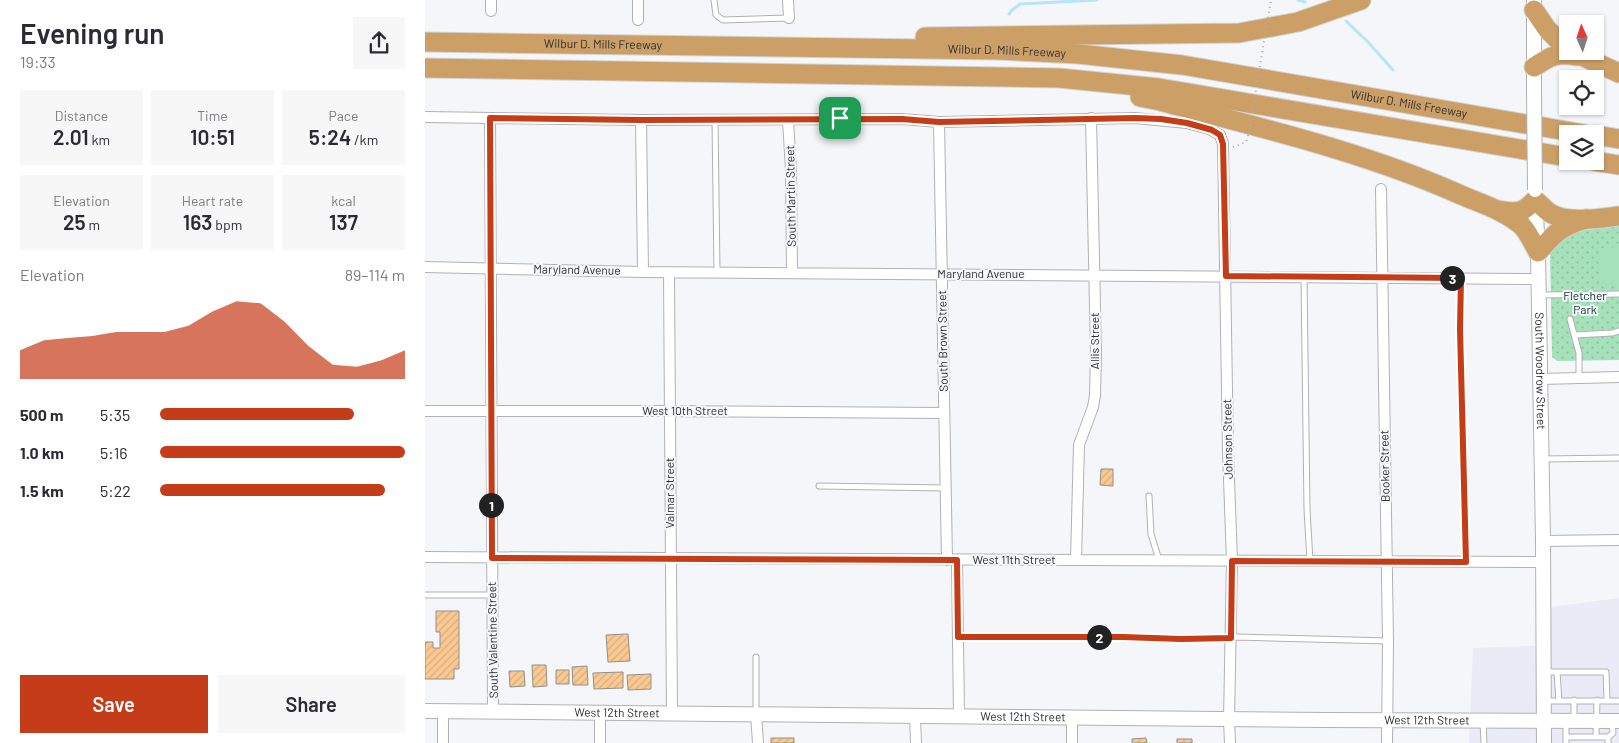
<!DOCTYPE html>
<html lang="en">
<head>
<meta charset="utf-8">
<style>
  body { margin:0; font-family:Barlow,sans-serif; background:#f7f7f7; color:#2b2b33; height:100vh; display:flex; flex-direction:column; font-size:19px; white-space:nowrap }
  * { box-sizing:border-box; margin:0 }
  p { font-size:16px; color:#7c7c81 }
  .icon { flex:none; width:28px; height:28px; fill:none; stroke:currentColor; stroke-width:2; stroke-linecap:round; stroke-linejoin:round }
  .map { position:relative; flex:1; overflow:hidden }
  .sheet { display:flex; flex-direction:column; background:#fff; width:425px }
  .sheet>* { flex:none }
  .needle { width:32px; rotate:357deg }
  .buttons { position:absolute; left:1134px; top:15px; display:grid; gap:10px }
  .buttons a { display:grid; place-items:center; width:45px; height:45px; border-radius:0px; background:#fff; box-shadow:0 1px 4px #0004; font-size:25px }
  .pin { position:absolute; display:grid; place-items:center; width:42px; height:42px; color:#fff; margin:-21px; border-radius:10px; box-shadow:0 2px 8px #0006 }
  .km { position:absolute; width:25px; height:25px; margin:-12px; border-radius:50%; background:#222; color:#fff; font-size:14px; line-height:25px; text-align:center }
  .round { display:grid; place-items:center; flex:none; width:52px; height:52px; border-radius:0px; background:#f7f7f7 }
  .head { display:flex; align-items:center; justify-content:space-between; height:85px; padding:0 20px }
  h1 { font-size:28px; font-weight:600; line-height:38px }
  .stats { display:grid; grid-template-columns:repeat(3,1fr); gap:8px; height:85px; padding:5px 20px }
  .stats div { display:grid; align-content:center; border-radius:0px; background:#f7f7f7; text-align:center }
  .stats b { font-size:21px; font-weight:600 }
  .stats small { font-size:14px; font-weight:400 }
  .stats p { font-size:14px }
  .chart { height:140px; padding:10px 20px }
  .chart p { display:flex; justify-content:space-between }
  .chart svg { width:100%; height:90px; margin-top:5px; fill:#c53c18; opacity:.7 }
  .action { display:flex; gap:10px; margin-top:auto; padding:10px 20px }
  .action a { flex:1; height:58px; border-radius:0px; background:#c53c18; color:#fff; font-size:20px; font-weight:600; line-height:58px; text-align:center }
  .action a+a { background:#f7f7f7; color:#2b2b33 }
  ul { padding:0 20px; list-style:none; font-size:16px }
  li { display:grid; grid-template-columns:80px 60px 1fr; align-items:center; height:38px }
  li i { height:12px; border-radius:6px; background:#c53c18 }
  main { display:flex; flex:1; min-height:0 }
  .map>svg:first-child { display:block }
</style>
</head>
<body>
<main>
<section class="sheet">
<div class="head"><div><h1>Evening run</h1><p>19:33</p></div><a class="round"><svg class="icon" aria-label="share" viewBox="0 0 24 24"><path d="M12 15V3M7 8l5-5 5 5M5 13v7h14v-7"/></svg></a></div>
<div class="stats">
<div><p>Distance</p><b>2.01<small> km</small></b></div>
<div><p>Time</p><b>10:51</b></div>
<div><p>Pace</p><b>5:24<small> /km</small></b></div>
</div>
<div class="stats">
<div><p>Elevation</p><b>25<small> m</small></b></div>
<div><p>Heart rate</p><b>163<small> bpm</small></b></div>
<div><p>kcal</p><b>137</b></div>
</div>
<div class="chart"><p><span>Elevation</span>89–114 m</p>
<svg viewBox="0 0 160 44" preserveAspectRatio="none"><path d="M0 44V30L10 25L20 24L30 23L40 21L50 21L60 21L70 18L80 11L90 6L100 7L110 16L120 28L130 37L140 38L150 35L160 30V44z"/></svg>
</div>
<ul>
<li><b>500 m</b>5:35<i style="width:79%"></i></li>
<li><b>1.0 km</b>5:16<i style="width:100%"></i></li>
<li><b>1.5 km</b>5:22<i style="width:92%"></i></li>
</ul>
<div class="action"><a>Save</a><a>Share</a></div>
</section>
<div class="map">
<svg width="1194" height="743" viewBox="0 0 1194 743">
  <defs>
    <pattern id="green-dots" width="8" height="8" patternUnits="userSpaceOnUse" patternTransform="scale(1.25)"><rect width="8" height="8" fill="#a5e1ba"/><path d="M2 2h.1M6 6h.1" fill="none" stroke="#8ec2a0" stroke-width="1.8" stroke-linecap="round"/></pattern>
    <pattern id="building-hatch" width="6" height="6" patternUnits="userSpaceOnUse" patternTransform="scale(1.25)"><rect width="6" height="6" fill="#fac991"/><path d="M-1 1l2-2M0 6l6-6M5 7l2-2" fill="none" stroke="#d7ad7e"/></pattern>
  </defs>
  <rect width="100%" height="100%" fill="#f5f6fa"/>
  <path fill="#eaebf7" d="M1194,598V743H1044L1048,648L1125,645L1126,607Z"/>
  <path fill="url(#green-dots)" d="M1194,226V360L1132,361L1127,357L1125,250L1145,232Z"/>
  <path fill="#a5e1ba" d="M1194,247V286H1174L1173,248Z"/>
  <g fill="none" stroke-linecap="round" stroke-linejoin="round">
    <path stroke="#b7e5f8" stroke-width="3" d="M873,0L880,2
      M584,14L587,10L595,4L672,0
      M921,21L943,42L968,70"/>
  </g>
  <path fill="url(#building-hatch)" stroke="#92908d" d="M676,469H688V486L675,485Z
    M11,611H34V669H29V679H0V642H8V648H15V632H11Z
    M203,634L205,661L183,662L181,635Z
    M107,665H121L122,686L108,687Z
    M162,666L163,685H148L147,667Z
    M131,670H144V684H131Z
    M84,671H99L100,686L85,687Z
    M198,672V688L169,689L168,673Z
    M226,674V689L203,690L202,675Z
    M346,738H369V743H346Z
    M721,738L722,743H707V739Z
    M752,739H767V743H752Z"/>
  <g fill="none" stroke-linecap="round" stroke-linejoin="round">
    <g stroke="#b1b1b5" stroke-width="7">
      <path id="lane" d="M289,0L291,15L298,20L364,18
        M290,119L292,272
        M879,278L882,509L885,561
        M1037,279L1035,329L1041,562
        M1115,295L1194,294
        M1145,319L1154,353V378
        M1150,335L1187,333L1194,331
        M1117,459L1194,458
        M394,486L521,488
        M724,496L726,534L734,560
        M0,595H67
        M533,637H698L756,639L812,637L963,641
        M331,657V714
        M1119,672H1181L1182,701H1119
        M1132,672L1134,701
        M1149,700V720
        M1182,701H1194
        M1058,722L1059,743
        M1141,737H1183
        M1171,737L1172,700
        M1141,743V722
        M1183,743V737L1188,733L1187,722"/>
    </g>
    <g stroke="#b1b1b5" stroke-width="12">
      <path id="street" d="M66,0V11
        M363,0L364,18
        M213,20V0
        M0,117L216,120L477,119L514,122L710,118L762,123L784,129L795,135L798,144L803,452L807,561L804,720L805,743
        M65,118L68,712
        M216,120L218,272
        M363,120L366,170L367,273
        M514,122L522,560
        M956,189L963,641L962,743
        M0,267L218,272L1113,279
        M244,272L247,714
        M1115,379L1194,377
        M0,411H232L519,413
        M1118,541L1194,540
        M0,557L1118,562
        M532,560L534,717
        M651,560L654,445L668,407L670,395L671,354L666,118
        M18,712V743
        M175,713V743
        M331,714L333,743
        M490,716L491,743
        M647,718V743"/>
    </g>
    <g stroke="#b1b1b5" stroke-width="16">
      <g id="secondary">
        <path d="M1109,0V91"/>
        <path id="s1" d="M1110,196L1113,252L1118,541L1119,743"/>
        <path id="s2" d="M0,711L899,720L1194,721"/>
      </g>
    </g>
    <g stroke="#d2d2d2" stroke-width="21">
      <g id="highway">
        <path d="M1109,10L1122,29L1142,49"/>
        <path d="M500,37L814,33L873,22L936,0"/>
        <path id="s3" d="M0,42L571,50L653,54L757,65L1159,134"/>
        <path d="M1146,51L1194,73"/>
        <path d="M1109,67C1127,55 1131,53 1153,56"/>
        <path d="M0,68L634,78L734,88L1142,157"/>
        <path d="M715,97L735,101C836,128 940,152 1036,195C1057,204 1080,211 1097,226C1104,233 1108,244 1113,252C1130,233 1135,227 1161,219"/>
        <path d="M1170,135L1194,139"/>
        <path d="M1169,161L1194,165"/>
        <path d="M1073,210C1091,213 1097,214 1110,200C1115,204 1120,210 1125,213C1142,224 1176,218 1194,216"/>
      </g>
    </g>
    <path stroke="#aeafb2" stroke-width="2" stroke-dasharray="1 4" stroke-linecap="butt" d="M808,147L821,142L822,139"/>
    <use href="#lane" stroke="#fff" stroke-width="5"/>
    <use href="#street" stroke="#fff" stroke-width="10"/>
    <use href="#secondary" stroke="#fff" stroke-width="14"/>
    <use href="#highway" stroke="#cb9f66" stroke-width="19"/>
    <g stroke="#b1b1b5" stroke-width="16" stroke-linecap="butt">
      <path id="secondary-bridge" d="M1109,91L1110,190"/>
    </g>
    <path stroke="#aeafb2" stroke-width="2" stroke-dasharray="1 4" stroke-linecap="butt" d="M823,136L846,0"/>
    <use href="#secondary-bridge" stroke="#fff" stroke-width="14"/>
  </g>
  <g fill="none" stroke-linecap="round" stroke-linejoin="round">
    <g stroke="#fff" stroke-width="10">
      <path id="route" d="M65,118L216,120L477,119L514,122L710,118L736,119L762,123L787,130L795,135L798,144L801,276L1036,278L1035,329L1041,562L807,561L806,638L756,639L698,637H533L532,560L67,558Z"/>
    </g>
    <use href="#route" stroke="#c53c18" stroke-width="6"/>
  </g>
  <g text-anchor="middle" stroke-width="4" stroke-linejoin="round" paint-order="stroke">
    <g font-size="12" fill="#313133" stroke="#f5f6fa">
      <text dy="4" stroke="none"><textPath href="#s3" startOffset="178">Wilbur D. Mills Freeway</textPath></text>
      <text dy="4" stroke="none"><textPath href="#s3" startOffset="582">Wilbur D. Mills Freeway</textPath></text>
      <text dy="4" stroke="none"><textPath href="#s3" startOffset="988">Wilbur D. Mills Freeway</textPath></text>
      <text transform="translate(366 196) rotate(-91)" y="4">South Martin Street</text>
      <text transform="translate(152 270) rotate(1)" y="4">Maryland Avenue</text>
      <text x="556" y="278">Maryland Avenue</text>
      <text transform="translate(518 341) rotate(-91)" y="4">South Brown Street</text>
      <text transform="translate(670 341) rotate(-90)" y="4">Allis Street</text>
      <text dy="4" stroke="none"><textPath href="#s1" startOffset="175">South Woodrow Street</textPath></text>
      <text x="260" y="415">West 10th Street</text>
      <text transform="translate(803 439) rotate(-91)" y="4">Johnson Street</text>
      <text transform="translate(960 466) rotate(-91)" y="4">Booker Street</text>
      <text transform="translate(245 493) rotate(-90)" y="4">Valmar Street</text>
      <text x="589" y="564">West 11th Street</text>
      <text transform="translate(68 640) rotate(-91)" y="4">South Valentine Street</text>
      <text dy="4" stroke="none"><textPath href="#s2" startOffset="192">West 12th Street</textPath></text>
      <text dy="4" stroke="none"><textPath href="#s2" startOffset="598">West 12th Street</textPath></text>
      <text dy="4" stroke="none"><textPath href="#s2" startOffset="1002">West 12th Street</textPath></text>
    </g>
    <g font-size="12" fill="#033a1f" stroke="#f5f6fa">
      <text x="1160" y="300">Fletcher<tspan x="1160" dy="14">Park</tspan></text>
    </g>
  </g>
</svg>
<div class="buttons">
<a><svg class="needle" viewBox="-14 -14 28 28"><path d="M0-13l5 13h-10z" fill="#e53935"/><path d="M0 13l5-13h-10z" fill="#7c7c81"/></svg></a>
<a><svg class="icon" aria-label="locate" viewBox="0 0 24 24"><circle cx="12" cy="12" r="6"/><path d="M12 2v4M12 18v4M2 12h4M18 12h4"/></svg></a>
<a><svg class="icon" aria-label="layers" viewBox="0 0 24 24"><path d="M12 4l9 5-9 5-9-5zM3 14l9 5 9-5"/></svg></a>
</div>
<div class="pin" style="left:415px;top:118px;background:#1e9e55"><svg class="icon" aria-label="arrive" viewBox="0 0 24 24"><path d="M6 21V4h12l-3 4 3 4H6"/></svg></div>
<b class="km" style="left:66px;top:505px">1</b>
<b class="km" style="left:674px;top:637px">2</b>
<b class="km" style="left:1027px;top:278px">3</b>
</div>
</main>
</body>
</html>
